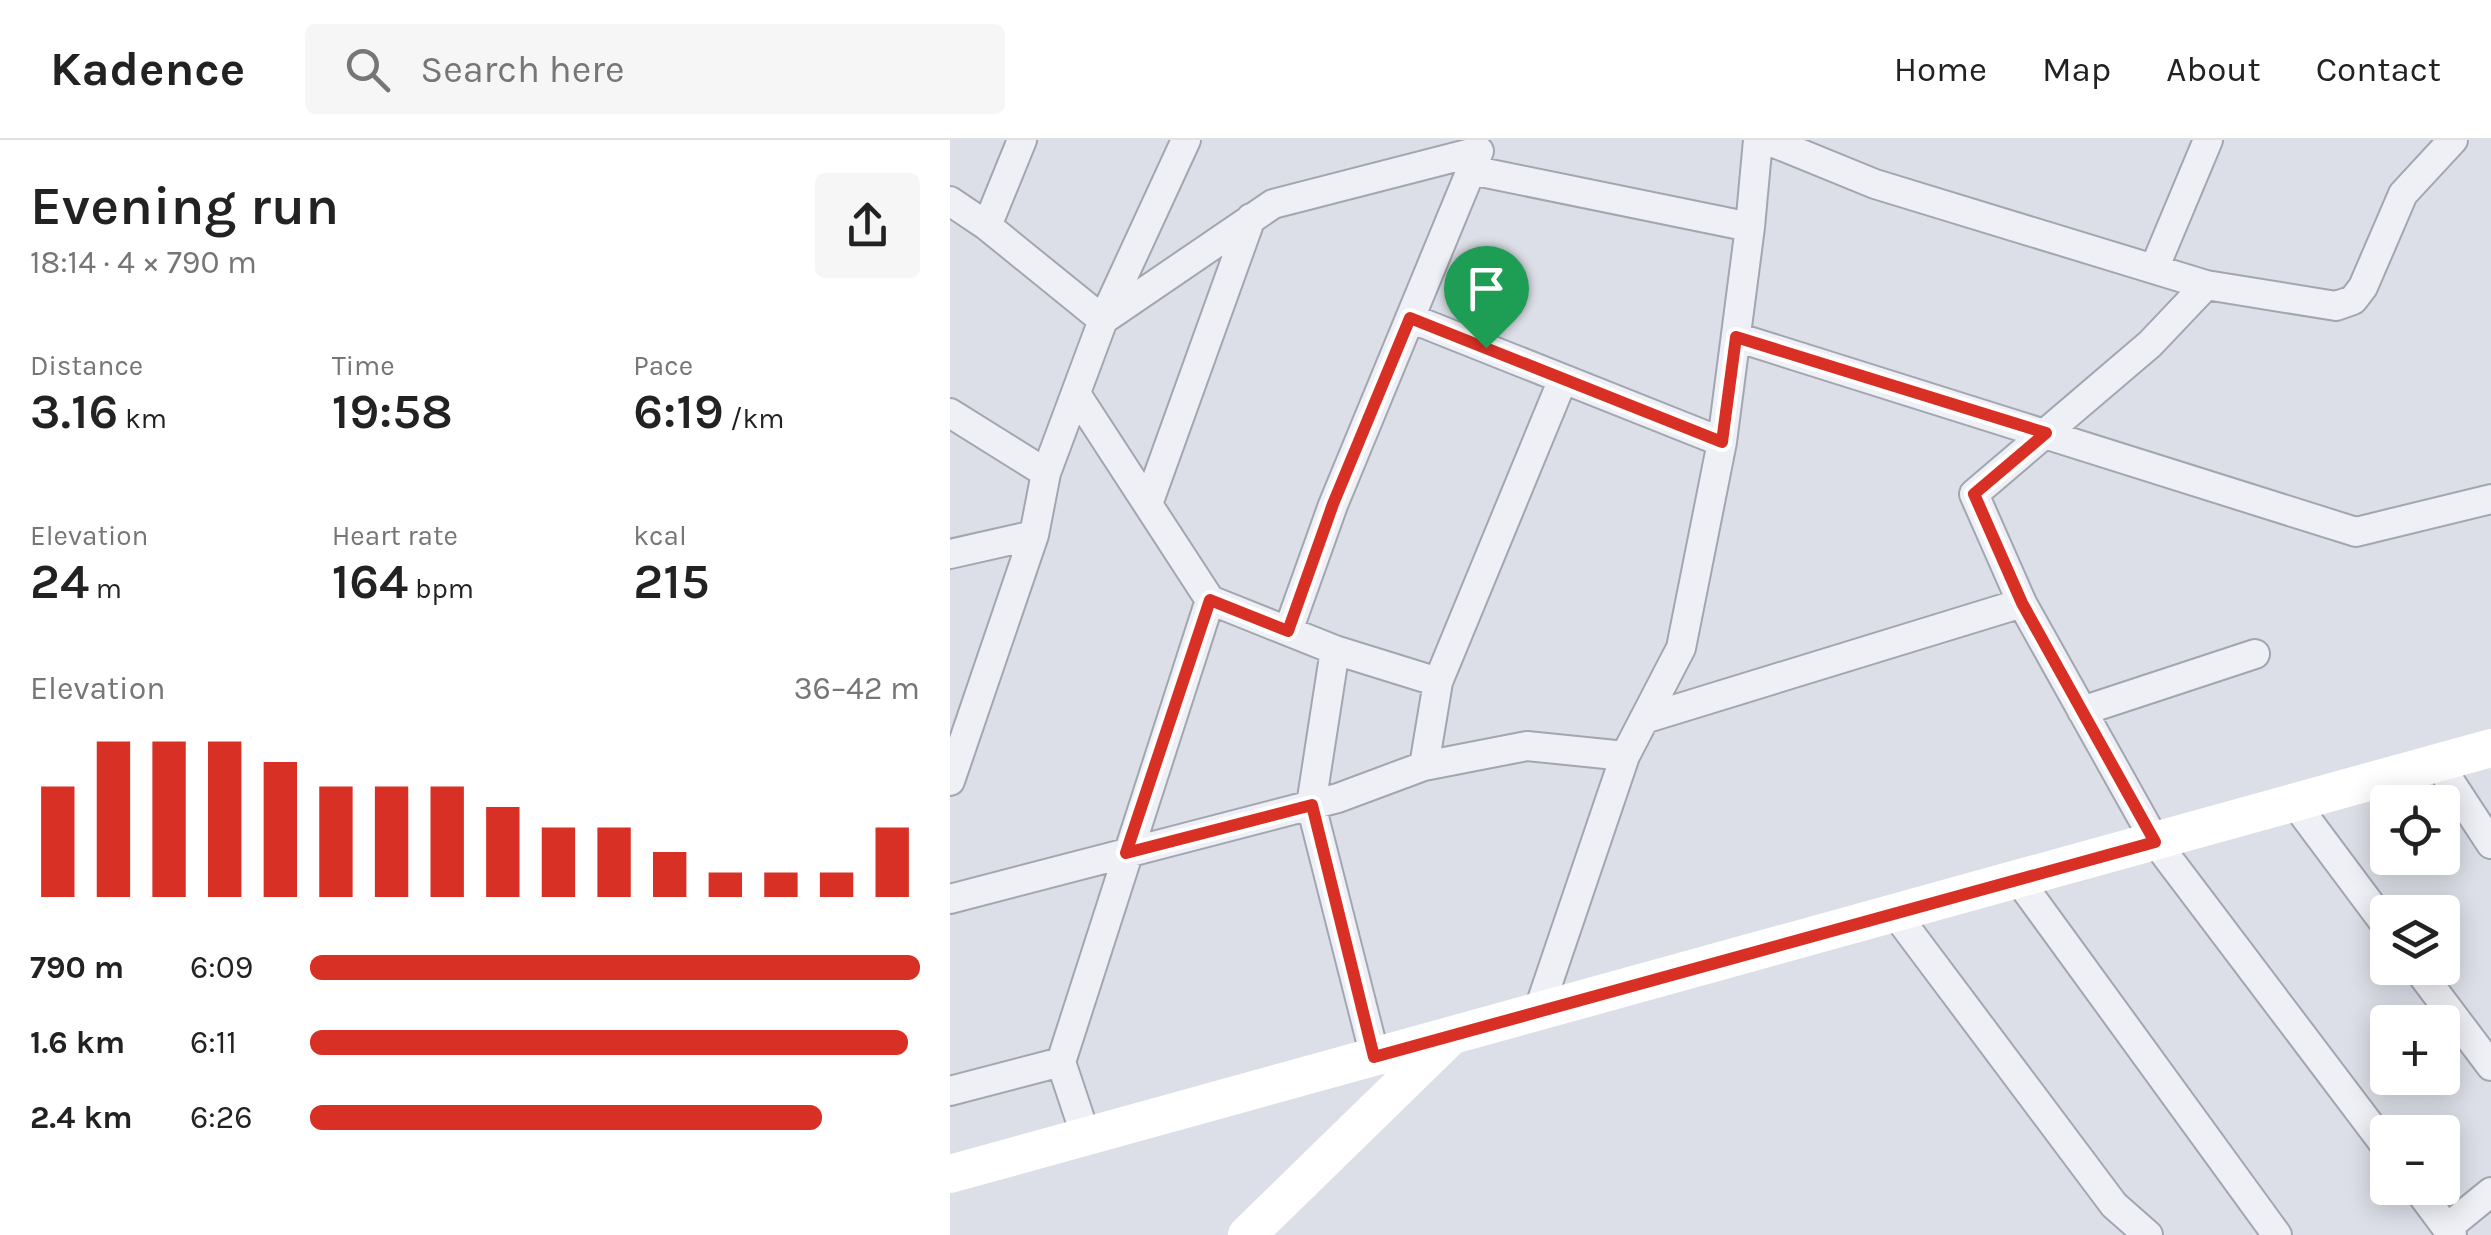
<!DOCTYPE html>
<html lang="en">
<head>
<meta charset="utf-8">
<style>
  body { margin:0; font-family:Karla,sans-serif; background:#f6f6f6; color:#222; height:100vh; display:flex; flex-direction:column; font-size:38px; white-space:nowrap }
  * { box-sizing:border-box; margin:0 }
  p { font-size:32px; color:#767676 }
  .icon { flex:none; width:55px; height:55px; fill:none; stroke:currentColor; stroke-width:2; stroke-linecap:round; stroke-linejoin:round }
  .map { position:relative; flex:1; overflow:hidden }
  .details { display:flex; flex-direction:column; background:#fff; width:950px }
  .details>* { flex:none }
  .buttons { position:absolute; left:1420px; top:645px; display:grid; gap:20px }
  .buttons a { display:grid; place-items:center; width:90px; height:90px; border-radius:10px; background:#fff; box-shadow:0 5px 25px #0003; font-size:50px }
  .pin { position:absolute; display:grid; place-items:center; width:85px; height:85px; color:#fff; margin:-102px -42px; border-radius:50% 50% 50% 0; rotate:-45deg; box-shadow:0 0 10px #0007 }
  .pin .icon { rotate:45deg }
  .round { display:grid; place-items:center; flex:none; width:105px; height:105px; border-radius:10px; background:#f6f6f6 }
  .head { display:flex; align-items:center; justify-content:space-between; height:170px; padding:0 30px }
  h1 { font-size:55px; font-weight:600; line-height:75px }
  .figures { display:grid; grid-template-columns:repeat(3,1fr); gap:15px; height:170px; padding:10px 30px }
  .figures div { display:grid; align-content:center }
  .figures b { font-size:50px; font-weight:600 }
  .figures small { font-size:28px; font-weight:400 }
  .figures p { font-size:28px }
  .chart { height:280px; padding:20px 30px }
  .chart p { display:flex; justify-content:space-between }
  .chart svg { width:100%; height:180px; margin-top:10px; stroke:#d93025; stroke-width:6 }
  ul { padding:0 30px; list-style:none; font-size:32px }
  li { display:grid; grid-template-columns:160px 120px 1fr; align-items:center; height:75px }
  li i { height:25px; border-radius:12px; background:#d93025 }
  header { display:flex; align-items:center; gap:60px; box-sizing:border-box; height:140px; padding:0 50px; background:#fff; border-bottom:2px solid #e0e0e0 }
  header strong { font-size:48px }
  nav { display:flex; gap:55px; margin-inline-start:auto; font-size:35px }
  .search { width:700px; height:90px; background:#f6f6f6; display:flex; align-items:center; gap:25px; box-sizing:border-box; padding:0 35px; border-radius:10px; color:#767676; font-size:38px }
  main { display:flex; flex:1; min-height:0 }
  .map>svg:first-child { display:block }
</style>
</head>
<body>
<header>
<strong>Kadence</strong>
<div class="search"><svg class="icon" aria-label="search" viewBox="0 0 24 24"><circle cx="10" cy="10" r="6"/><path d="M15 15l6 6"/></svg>Search here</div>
<nav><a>Home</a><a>Map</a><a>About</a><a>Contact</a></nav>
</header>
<main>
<section class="details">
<div class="head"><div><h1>Evening run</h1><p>18:14 · 4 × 790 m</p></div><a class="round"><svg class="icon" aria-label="share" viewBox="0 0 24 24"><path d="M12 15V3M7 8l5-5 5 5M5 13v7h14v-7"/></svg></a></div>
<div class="figures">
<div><p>Distance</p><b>3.16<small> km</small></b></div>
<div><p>Time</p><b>19:58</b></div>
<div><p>Pace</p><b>6:19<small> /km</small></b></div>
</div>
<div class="figures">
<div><p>Elevation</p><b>24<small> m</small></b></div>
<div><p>Heart rate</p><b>164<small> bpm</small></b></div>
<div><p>kcal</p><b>215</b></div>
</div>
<div class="chart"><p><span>Elevation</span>36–42 m</p>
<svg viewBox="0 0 160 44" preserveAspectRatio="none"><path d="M5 44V17M15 44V6M25 44V6M35 44V6M45 44V11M55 44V17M65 44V17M75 44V17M85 44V22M95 44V27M105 44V27M115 44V33M125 44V38M135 44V38M145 44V38M155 44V27"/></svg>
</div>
<ul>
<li><b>790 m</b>6:09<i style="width:100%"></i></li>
<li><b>1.6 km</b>6:11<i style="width:98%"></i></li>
<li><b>2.4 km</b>6:26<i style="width:84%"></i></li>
</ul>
</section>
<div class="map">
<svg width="1541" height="1095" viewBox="0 0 1541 1095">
  <rect width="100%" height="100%" fill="#dcdfe7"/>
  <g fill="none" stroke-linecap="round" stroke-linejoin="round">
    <g stroke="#a1a6b1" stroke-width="32">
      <path id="street" d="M236,0L153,180L323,64L529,11L383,365L338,491
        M521,30L800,87L808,0
        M0,61L37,86L153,180L96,333L0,273
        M37,86L72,0
        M1204,129L1258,0
        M1256,145L1386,166L1403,160L1413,147L1453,54L1503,0
        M460,178L772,302L731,508L675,616
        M786,197L1406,392L1541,359
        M126,254L260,460L385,510L361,665L425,917
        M772,302L800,87
        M198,364L301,78
        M84,395L96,333
        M0,414L84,395L0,641
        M1072,463L1205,701L1438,1009
        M385,510L488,542
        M1132,571L1305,514
        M694,579L1072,463L1024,354L1200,204L1256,145L925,44L817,0
        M1488,623L1541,704
        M474,626L488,542L613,239
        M1344,662L1438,788
        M1068,739L1327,1095
        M0,759L388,658L474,626L577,606L675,616L588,872
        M945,773L1164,1065L1198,1095
        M1467,828L1541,926
        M111,922L260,460
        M0,951L111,922L136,997
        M1467,1048L1502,1095
        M1497,1088L1541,1052"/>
    </g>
    <use href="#street" stroke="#eff0f5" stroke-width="28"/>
    <path stroke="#fff" stroke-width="38" d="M0,1034L1541,608
      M297,1095L499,898"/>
  </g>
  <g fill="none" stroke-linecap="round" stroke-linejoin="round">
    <g stroke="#fff" stroke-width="20">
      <path id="route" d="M460,178L772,302L786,197L1096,293L1024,354L1072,463L1205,702L424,917L362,665L176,713L260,460L338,491L383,364Z"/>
    </g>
    <use href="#route" stroke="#d93025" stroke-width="12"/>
  </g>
</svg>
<div class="buttons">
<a><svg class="icon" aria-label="locate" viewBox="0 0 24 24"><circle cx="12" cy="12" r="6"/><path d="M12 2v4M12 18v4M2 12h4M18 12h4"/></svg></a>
<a><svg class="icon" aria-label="layers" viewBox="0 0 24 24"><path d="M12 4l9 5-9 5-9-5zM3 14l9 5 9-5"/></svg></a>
<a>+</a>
<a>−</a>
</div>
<div class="pin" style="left:536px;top:208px;background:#1e9e55"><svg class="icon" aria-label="arrive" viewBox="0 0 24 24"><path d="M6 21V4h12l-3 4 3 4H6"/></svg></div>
</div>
</main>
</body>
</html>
